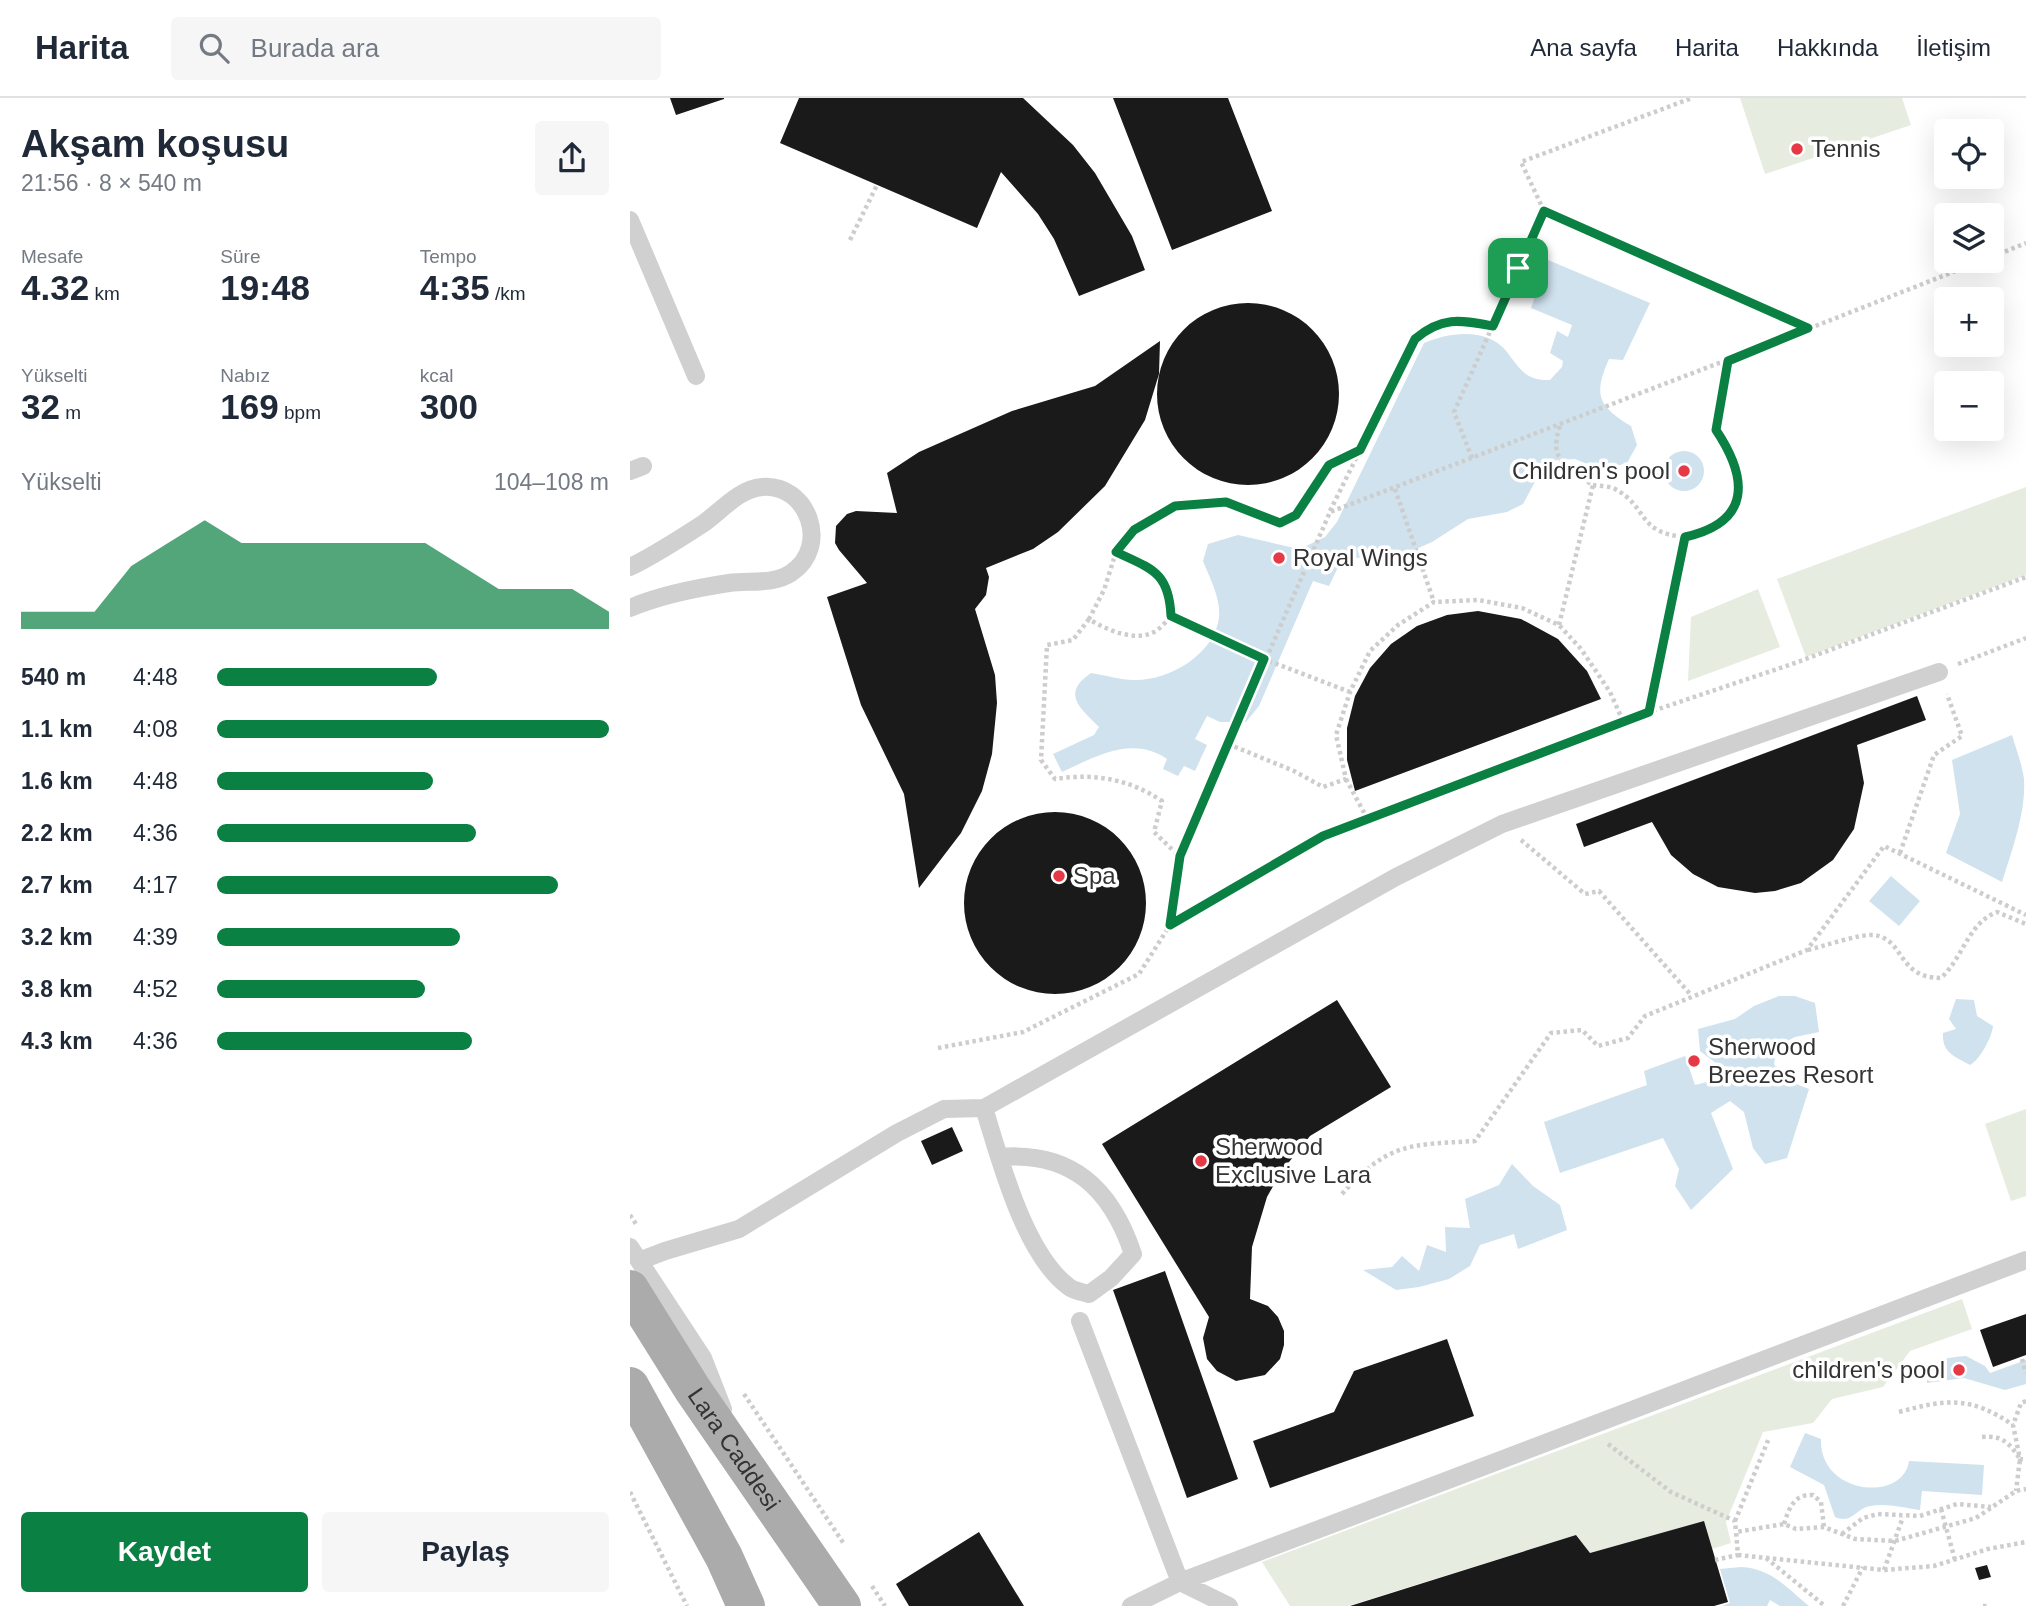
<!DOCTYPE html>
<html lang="tr">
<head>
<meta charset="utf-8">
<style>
  body { margin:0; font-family:Helvetica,sans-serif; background:#f6f6f7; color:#1f2937; height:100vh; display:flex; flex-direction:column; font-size:26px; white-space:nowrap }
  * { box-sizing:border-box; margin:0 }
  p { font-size:23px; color:#747a83 }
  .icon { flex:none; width:38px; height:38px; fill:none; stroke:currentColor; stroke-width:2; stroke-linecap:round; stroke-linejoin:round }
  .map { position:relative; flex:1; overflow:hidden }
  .drawer { display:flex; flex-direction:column; background:#fff; width:630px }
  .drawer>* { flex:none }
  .fabs { position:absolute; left:1304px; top:21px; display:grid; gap:14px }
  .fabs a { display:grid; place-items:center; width:70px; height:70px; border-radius:7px; background:#fff; box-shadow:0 7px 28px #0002; font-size:35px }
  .pin { position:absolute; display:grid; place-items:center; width:60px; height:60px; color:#fff; margin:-30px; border-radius:14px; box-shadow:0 4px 10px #0006 }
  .round { display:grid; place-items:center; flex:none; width:74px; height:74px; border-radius:7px; background:#f6f6f7 }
  .head { display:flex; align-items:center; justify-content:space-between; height:119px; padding:0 21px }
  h1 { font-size:38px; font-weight:800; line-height:52px }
  .stats { display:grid; grid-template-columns:repeat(3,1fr); gap:10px; height:119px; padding:7px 21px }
  .stats div { display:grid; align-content:center }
  .stats b { font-size:35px; font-weight:800 }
  .stats small { font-size:19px; font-weight:400 }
  .stats p { font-size:19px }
  .chart { height:196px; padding:14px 21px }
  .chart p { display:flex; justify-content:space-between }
  .chart svg { width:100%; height:126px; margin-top:7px; fill:#0b8043; opacity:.7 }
  .button { display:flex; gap:14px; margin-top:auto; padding:14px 21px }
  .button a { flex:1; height:80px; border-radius:7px; background:#0b8043; color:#fff; font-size:28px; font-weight:800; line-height:80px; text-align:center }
  .button a+a { background:#f6f6f7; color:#1f2937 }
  ul { padding:0 21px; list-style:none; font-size:23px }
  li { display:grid; grid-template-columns:112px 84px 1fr; align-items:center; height:52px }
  li i { height:18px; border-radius:9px; background:#0b8043 }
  header { display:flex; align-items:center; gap:42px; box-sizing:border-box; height:98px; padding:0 35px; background:#fff; border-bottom:2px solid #e0e1e3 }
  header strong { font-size:33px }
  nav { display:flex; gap:38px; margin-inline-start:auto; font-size:24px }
  .search { width:490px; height:63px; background:#f6f6f7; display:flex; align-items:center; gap:18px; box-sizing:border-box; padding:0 24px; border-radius:7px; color:#747a83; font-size:26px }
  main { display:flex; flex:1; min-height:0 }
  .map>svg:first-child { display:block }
</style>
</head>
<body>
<header>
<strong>Harita</strong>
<div class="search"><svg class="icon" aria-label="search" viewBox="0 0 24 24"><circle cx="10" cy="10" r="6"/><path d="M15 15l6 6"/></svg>Burada ara</div>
<nav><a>Ana sayfa</a><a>Harita</a><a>Hakkında</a><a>İletişim</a></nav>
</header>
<main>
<section class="drawer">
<div class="head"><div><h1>Akşam koşusu</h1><p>21:56 · 8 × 540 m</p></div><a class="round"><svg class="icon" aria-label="share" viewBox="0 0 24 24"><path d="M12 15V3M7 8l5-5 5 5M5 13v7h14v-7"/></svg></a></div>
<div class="stats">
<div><p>Mesafe</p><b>4.32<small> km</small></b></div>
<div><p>Süre</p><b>19:48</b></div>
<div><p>Tempo</p><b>4:35<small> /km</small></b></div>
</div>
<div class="stats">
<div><p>Yükselti</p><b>32<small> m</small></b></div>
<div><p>Nabız</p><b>169<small> bpm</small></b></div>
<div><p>kcal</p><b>300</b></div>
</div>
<div class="chart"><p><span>Yükselti</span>104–108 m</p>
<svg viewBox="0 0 160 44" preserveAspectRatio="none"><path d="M0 44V38L10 38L20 38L30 22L40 14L50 6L60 14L70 14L80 14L90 14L100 14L110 14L120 22L130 30L140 30L150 30L160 38V44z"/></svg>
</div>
<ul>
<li><b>540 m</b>4:48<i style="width:56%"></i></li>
<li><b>1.1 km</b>4:08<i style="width:100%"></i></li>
<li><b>1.6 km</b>4:48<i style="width:55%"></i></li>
<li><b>2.2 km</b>4:36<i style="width:66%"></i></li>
<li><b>2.7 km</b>4:17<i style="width:87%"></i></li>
<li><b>3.2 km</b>4:39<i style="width:62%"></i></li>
<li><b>3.8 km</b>4:52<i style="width:53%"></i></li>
<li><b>4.3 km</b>4:36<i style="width:65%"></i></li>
</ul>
<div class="button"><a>Kaydet</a><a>Paylaş</a></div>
</section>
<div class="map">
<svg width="1396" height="1508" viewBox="0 0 1396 1508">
  <rect width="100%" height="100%" fill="#fff"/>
  <path fill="#e6ecdf" d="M1110,0H1272L1281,27L1135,76Z
    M1396,389V477L1176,559L1147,481Z
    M1128,491L1150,549L1058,583L1061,519Z
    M1396,1011V1098L1381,1103L1355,1026Z
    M1332,1201L1342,1231L1280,1253L1253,1289L1202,1301L1183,1325L1133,1334L1096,1424L1101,1445L1082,1451L1073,1424L960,1455L946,1437L718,1508H660L632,1464Z"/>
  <path fill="#cfe2ee" d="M918,162L1020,205L993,262L979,261C963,297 968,308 1001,328L1007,347L997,365L971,372L945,361L916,363L893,406L877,414L838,421L802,444L775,456L712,461L699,488L683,483L629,608L616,624H590L577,618L565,641L577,647L565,673L554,668L548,678L533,671L537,661C502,637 465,659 432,674L423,656L464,637L469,629C451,611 430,596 461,575C475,577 490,582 504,582C538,583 584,557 589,520C591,500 580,481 573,463L578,446L608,437L660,449H674L695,439L707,424L794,245C819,234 858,229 877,254C890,271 896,283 920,282L932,269L933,263L920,255L927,233L938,239L942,227L901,210Z
    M1034 373a20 20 0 1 1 40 0a20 20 0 1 1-40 0Z
    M1382,637C1386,651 1392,666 1394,681C1396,715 1382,752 1372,784L1316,755L1330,716L1322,662Z
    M1261,778L1290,803L1269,828L1239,803Z
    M1149,898H1165L1185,905L1189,934L1165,939L1147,948L1144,966L1153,981L1179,991L1157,1060L1135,1066L1123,1050L1114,1014L1100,1003L1081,1015L1103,1071L1061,1112L1045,1088L1049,1071L1033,1040L930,1075L914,1024L1017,987L1014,973L1055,958L1065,987L1085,982L1087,966L1070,953L1068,931L1105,921L1124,908Z
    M1326,901L1344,902L1347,918L1363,928C1362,939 1350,962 1340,967C1324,958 1312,955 1313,935L1326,931L1319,921Z
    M882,1066L903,1088L930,1107L937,1132L888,1151L884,1136L850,1147L840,1168L819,1181L789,1189L766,1192L733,1172L762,1169L772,1158L789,1173L797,1147L816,1154L815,1129L840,1130L835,1101L869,1087Z
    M1336,1258L1355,1268L1360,1275L1396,1262V1286L1375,1292L1334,1280L1297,1285C1297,1262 1317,1259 1336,1258Z
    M1175,1335L1191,1341C1189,1397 1273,1405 1279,1363L1354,1367L1352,1397L1292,1393L1290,1412C1275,1410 1249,1403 1234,1410C1223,1416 1219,1425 1205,1419L1194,1387L1160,1369Z
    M1111,1469C1142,1471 1156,1489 1179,1508H1150L1140,1502L1137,1508H1092L1100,1505L1090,1471Z"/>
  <path fill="#1a1a1a" d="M40,0H94V1L46,17Z
    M169,0H393L443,47L465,75L502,138L515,172L449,198L424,141L408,116L371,74L347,130L150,45Z
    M483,0H598L642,113L542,152Z
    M527 296a91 91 0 1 1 182 0a91 91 0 1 1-182 0Z
    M530,243L529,276L515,322L475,388L428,434L403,451L356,470L359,479L356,497L345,511L365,577L367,605L362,656L352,693L331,735L289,790L274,696L231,607L197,499L237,485L209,452L205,445L206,428L217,416L226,413L267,415L257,375L289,354L382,313L465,288Z
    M848,513L891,521L928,541L957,573L971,601L725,693L717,662V630L725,598L740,570L761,546L787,528L817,517Z
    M1287,598L1296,622L1227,647L1234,685L1224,731L1203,762L1171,785L1145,793L1125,795L1088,789L1063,776L1041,757L1022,724L954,749L946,726Z
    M334 805a91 91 0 1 1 182 0a91 91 0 1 1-182 0Z
    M707,902L761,989L680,1038L651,1074L637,1099L622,1149L620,1201L638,1208L648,1219L654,1233V1247L650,1261L635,1277L606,1283L587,1273L577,1261L573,1240L579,1219L472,1046Z
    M322,1029L333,1053L302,1067L291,1043Z
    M535,1173L608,1381L557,1400L483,1192Z
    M1396,1216V1257L1363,1269L1350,1232Z
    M817,1241L844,1318L640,1390L623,1343L704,1314L724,1273Z
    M1074,1423L1098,1504L1084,1508H720L946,1437L960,1455Z
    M349,1434L394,1508H279L266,1486Z
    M1357,1467L1361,1479L1349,1482L1345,1470Z"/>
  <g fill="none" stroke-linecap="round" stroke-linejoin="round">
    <path stroke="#cdcdcd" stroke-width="4.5" stroke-dasharray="3.5 3.5" stroke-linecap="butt" d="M914,113L891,64L1062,0
      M220,142L247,87
      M1362,159L1396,145
      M842,360L824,314L914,113L1178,231L1351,163
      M963,387C970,388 979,388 985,391C1019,409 1006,435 1055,439
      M765,391L804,504
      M700,413L785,241C810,219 832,223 863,228
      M486,454L504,432L546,408L596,404L650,425L666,417L699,367L730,352
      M541,518C539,475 522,471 486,454L474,492L459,521C476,532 505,544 524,534C530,531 537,523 541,518L634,561L720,594
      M459,521L443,542L417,547L411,662L425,681C465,675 499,681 532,703L524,734L550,759L700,414L1178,231
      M929,527L963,387C936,371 918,361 930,328
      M1328,566L1396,540
      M1020,613L1055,439C1122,425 1118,380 1086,332L1098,263
      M598,646L664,673L693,689L716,681L706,637L720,594L740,553L768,527L804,504L848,502L892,510L929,527L951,551L980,594L993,623L1165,565L1396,479
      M716,681L738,722
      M891,742L955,796L969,793L1061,897
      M1270,755L1304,657L1332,638L1317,596
      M540,827L693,739L993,623
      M1178,852C1194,848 1229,836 1244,837C1275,841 1267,880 1311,880C1333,860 1338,825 1367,814L1396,826
      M308,950L393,934L509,876L540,827L550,759
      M712,1096C759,1044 779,1047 845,1043L921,935L952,932L968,948L998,940L1015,918L1177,852L1254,748L1396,817
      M0,1117L6,1126
      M1392,1261L1396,1275
      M114,1296L214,1446
      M1396,1303L1391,1305L1383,1327L1390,1361L1396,1362
      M1269,1314C1316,1301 1341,1298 1383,1327
      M1352,1339C1373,1337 1379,1345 1390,1361L1386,1393
      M978,1346L1041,1394L1105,1423L1106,1434
      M0,1394L57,1508
      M1311,1411L1325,1462
      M1105,1423L1139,1340
      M1154,1426C1159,1410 1164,1396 1183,1397L1191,1404L1194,1429
      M1212,1436L1233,1420L1248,1416L1290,1418L1327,1406L1361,1409
      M1108,1457L1254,1472L1304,1468L1358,1451L1396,1444
      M1136,1460L1195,1508
      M1085,1462L1108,1457L1106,1434L1154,1426L1166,1431L1194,1429L1225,1441L1265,1443L1346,1420L1386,1393L1396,1391
      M1254,1472L1273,1419
      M242,1488L255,1508
      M1213,1508L1233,1469
      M1353,1508H1360"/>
    <path stroke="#d0d0d0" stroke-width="18" d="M0,122L66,278
      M0,373L13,368
      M0,469C25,457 51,440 74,425C92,412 109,391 132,389C178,385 201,449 161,475C143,487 119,482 99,485C66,490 30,497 0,510
      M354,1010C370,1061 394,1156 439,1189C444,1193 452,1194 459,1196L481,1180L503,1156C481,1090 441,1053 370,1059
      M0,1149L73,1260L93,1311
      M9,1163L35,1153L109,1131L267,1035L314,1011L354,1010L766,779L872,726L1309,574
      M450,1223L550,1484L599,1508
      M501,1508L550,1484L1396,1162"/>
    <g stroke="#ababab" stroke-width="38">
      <path id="s1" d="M0,1191L63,1292L212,1508"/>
      <path d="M0,1288L94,1459L116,1508"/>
    </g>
  </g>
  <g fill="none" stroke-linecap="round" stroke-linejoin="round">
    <g stroke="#fff" stroke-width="14">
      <path id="route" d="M914,113L1178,230L1098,263L1086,332C1118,380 1122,424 1055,439L1019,614L693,738L540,827L550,758L634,561L541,518C539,474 522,471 486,454L504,432L545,408L596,404L650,425L666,417L699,367L730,352L785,241C812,218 830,222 863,228Z"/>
    </g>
    <use href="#route" stroke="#0b8043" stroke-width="9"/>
  </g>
  <g fill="#e63946" stroke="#fff" stroke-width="2.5">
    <circle cx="1167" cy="51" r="7"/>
    <circle cx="1054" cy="373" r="7"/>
    <circle cx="649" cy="460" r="7"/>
    <circle cx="429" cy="778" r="7"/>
    <circle cx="1064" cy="963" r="7"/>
    <circle cx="571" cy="1063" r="7"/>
    <circle cx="1329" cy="1272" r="7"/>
  </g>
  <g text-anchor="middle" stroke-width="7" stroke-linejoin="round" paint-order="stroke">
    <g font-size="24" fill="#333" stroke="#fff" text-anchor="start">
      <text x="1181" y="59">Tennis</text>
      <text x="1040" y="381" text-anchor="end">Children's pool</text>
      <text x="663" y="468">Royal Wings</text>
      <text x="443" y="786">Spa</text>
      <text x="1078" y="957">Sherwood<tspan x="1078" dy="28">Breezes Resort</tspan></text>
      <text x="585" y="1057">Sherwood<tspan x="585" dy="28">Exclusive Lara</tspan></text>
      <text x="1315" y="1280" text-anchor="end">children's pool</text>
    </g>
    <g font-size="24" fill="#333" stroke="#fff">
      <text dy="8" stroke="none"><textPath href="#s1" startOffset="191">Lara Caddesi</textPath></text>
    </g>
  </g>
</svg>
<div class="fabs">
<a><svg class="icon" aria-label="locate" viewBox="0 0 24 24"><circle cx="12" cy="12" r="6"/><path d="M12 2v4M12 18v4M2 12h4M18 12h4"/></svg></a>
<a><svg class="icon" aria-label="layers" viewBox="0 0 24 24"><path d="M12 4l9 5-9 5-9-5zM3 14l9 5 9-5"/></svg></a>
<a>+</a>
<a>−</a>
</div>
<div class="pin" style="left:888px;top:170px;background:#1e9e55"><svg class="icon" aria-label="arrive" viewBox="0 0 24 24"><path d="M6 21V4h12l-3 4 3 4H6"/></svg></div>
</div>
</main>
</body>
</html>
